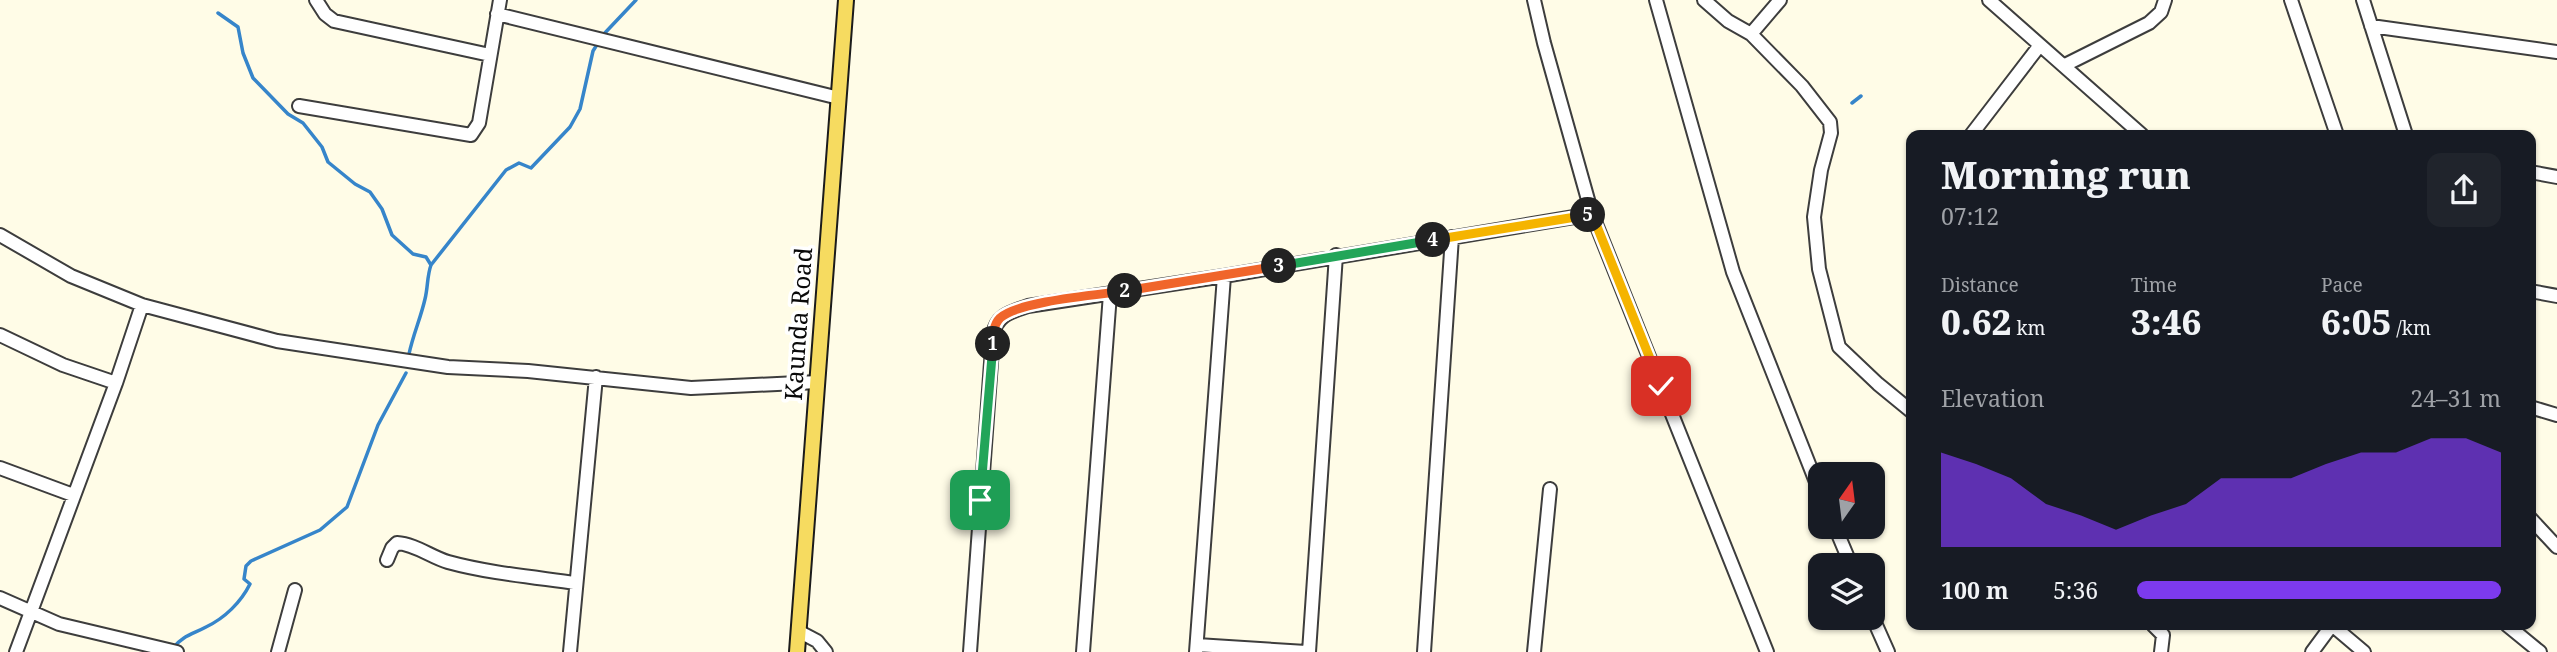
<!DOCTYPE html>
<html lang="en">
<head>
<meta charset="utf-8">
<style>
  body { margin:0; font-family:"Noto Serif",serif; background:#20242c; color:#f1f3f6; height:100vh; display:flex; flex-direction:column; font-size:26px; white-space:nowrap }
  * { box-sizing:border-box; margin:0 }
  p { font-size:23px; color:#9ea1a6 }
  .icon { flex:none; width:38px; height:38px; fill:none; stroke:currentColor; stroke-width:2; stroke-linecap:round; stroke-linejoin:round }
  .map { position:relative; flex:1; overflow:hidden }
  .panel { position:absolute; left:1906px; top:130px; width:630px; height:500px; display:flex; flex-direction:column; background:#171b24; border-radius:14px; box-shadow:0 2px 5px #0004 }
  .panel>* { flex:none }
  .needle { width:46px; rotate:14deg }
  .tools { position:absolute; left:1808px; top:462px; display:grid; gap:14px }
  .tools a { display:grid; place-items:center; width:77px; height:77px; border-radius:14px; background:#171b24; box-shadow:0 2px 5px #0004; font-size:35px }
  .pin { position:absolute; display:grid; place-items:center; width:60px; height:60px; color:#fff; margin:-30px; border-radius:14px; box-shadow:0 4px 10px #0006 }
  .km { position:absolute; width:35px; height:35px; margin:-18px; border-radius:50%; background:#222; color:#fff; font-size:19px; line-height:35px; text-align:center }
  .round { display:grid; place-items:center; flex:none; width:74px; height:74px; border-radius:14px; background:#20242c }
  .summary { display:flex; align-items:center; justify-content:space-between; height:119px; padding:0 35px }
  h1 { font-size:38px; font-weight:800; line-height:52px }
  .metrics { display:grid; grid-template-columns:repeat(3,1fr); gap:10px; height:119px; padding:7px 35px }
  .metrics div { display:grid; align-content:center }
  .metrics b { font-size:35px; font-weight:800 }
  .metrics small { font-size:19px; font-weight:400 }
  .metrics p { font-size:19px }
  .chart { height:196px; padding:14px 35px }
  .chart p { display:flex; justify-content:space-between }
  .chart svg { width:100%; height:126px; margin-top:7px; fill:#7c3aed; opacity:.7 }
  ul { padding:0 35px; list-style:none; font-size:23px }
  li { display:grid; grid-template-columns:112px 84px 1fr; align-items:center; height:52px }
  li i { height:18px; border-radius:9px; background:#7c3aed }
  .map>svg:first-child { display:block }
</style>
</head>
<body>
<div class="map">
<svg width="2557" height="652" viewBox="0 0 2557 652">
  <rect width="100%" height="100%" fill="#fffce7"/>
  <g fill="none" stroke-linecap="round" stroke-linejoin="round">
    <path stroke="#3685ca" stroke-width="3.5" d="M218,13L238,27L243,53L253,78L288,114L303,123L322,147L328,162L355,184L370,192L382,209L392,235L413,254L426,257L431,265
      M602,36L636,0
      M1852,103L1861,96
      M409,354C413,335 421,317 425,299C428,287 427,276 431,265L506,170L519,163L531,168L570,127L580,109L593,51L598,43
      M173,648C182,636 193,634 206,627C225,618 241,602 250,584L244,579L246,566L251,561L320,530L347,507L378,425L406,373"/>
    <g stroke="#3d3d3d" stroke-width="16">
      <path id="minor" d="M316,0L325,14L334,21L490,55
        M1534,0L1544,43L1592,214L1767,652
        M1656,0L1733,272L1820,492
        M1704,0L1728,21L1751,34L1780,0
        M1989,0L2142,135
        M2291,0L2337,135
        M2363,0L2406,135
        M497,14L839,98
        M2371,26L2557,52
        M1751,34L1802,86L1830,122L1831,133L1821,170L1814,217L1819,269L1839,347L1878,384L1911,411
        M2065,65L2149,23L2161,12L2165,0
        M299,106L471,135L479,123L500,0
        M1971,135L2040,45
        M2530,172L2557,177
        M0,235L71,276L142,305L277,341L448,367L528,371L691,388L818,382
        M2530,291L2557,296
        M0,335L63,365L116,383
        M2530,407L2557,415
        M0,468L73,495
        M2530,518L2557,547
        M1835,527L1851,565
        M387,560L392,548L397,543C415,544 431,557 448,562C488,573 533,577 576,583
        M0,598L59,624L177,652
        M1872,616L1888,652
        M2153,625L2163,635L2161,652
        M2332,625L2364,652
        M2507,625L2540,652
        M798,631L817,641L826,652
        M1197,645L1306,652
        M16,652L116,383L142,305
        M278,652L295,590
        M570,652L596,377
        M970,652L993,335C996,315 1011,312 1028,306L1224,276L1592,214
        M1083,652L1110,294
        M1196,652L1224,276
        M1309,652L1336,255
        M1424,652L1452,237
        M1534,652L1550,489
        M2312,652L2332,625"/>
    </g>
    <g stroke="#1b1b1b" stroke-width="18">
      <path id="major" d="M797,652L846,0"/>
    </g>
    <use href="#minor" stroke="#fff" stroke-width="12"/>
    <use href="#major" stroke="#f6db60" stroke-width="14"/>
  </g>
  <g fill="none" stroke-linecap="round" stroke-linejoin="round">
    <g stroke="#fff" stroke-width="14">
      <path id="split-1" d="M980,500L993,344"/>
    </g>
    <g stroke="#fff" stroke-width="14">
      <path id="split-2" d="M993,344C993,336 993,325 1000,318C1019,301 1097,295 1125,291"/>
    </g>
    <g stroke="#fff" stroke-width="14">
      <path id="split-3" d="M1125,291L1279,266"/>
    </g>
    <g stroke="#fff" stroke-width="14">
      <path id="split-4" d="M1279,266L1433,240"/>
    </g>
    <g stroke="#fff" stroke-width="14">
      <path id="split-5" d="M1433,240L1588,215"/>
    </g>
    <g stroke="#fff" stroke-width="14">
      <path id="split-6" d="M1588,215L1592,214L1661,386"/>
    </g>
    <use href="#split-1" stroke="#22a559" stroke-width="9"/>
    <use href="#split-2" stroke="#f0652b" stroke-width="9"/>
    <use href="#split-3" stroke="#f0652b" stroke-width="9"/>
    <use href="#split-4" stroke="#22a559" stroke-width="9"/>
    <use href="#split-5" stroke="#f5b400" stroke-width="9"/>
    <use href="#split-6" stroke="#f5b400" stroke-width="9"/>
  </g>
  <g text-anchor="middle" stroke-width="7" stroke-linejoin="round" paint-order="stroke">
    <g font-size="24" fill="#0a0a0a" stroke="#fff">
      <text transform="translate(799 324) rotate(-86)" y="8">Kaunda Road</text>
    </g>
  </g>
</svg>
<div class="tools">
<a><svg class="needle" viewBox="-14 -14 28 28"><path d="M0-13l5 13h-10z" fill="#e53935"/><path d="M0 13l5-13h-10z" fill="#9ea1a6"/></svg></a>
<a><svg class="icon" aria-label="layers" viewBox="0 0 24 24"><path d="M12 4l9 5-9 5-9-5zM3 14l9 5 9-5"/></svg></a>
</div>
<div class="pin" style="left:980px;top:500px;background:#1e9e55"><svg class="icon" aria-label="arrive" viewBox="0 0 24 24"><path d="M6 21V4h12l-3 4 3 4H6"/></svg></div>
<div class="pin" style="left:1661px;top:386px;background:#d93025"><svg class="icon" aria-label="check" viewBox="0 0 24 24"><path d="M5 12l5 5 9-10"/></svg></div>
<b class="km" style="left:993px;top:344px">1</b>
<b class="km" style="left:1125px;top:291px">2</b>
<b class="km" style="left:1279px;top:266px">3</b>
<b class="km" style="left:1433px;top:240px">4</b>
<b class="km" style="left:1588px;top:215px">5</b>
<section class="panel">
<div class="summary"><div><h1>Morning run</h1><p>07:12</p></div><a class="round"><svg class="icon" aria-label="share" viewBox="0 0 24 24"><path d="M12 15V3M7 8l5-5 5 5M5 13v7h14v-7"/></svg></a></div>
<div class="metrics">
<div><p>Distance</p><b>0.62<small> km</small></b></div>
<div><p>Time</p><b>3:46</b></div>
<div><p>Pace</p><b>6:05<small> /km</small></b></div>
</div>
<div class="chart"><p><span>Elevation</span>24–31 m</p>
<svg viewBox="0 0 160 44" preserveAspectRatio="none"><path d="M0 44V11L10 15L20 20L30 29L40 33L50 38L60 33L70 29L80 20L90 20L100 20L110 15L120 11L130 11L140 6L150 6L160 11V44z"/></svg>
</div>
<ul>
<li><b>100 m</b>5:36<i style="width:100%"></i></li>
</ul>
</section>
</div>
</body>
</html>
